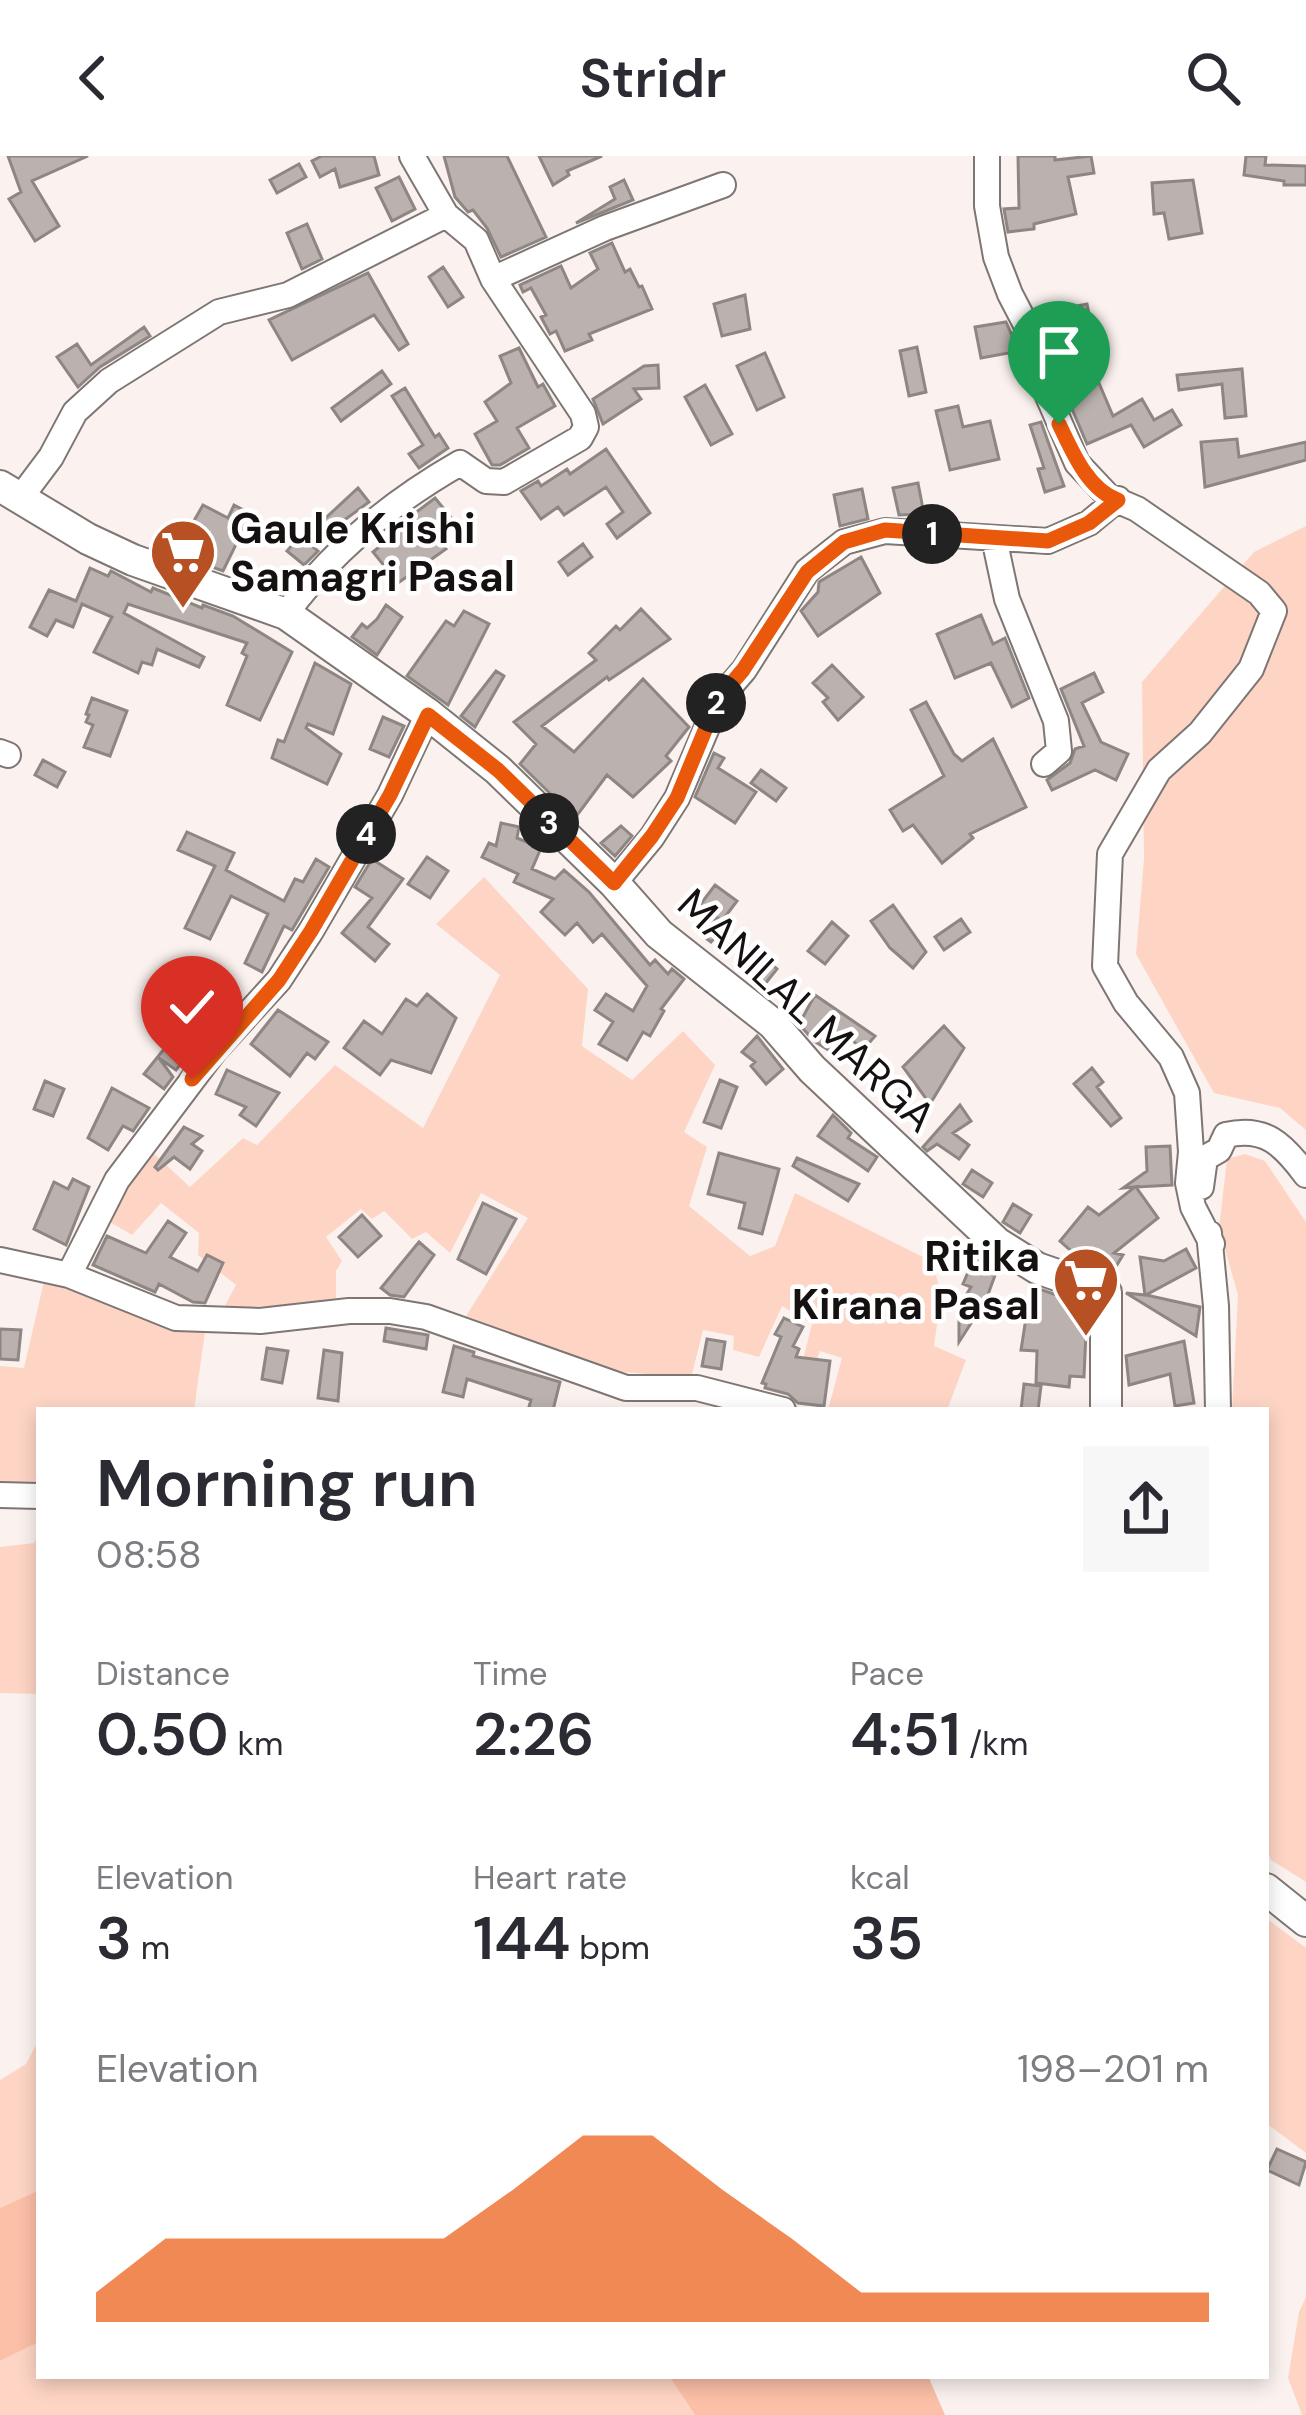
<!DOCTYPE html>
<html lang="en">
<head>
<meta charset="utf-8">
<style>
  body { margin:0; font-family:"DM Sans",sans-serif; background:#f7f7f7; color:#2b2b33; height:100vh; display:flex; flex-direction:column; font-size:45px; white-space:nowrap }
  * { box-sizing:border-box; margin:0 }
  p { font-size:39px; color:#7c7c81 }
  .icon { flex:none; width:66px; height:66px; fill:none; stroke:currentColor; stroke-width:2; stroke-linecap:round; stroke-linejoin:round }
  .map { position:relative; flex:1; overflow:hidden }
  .sheet { position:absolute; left:36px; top:1251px; width:1233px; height:972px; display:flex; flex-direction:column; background:#fff; border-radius:0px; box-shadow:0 6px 18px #0003 }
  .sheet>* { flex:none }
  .pin { position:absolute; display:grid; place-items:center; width:102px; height:102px; color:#fff; margin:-123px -51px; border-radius:50% 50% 50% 0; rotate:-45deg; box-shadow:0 0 12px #0007 }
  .pin .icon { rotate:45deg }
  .km { position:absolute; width:60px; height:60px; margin:-30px; border-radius:50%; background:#222; color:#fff; font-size:33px; line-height:60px; text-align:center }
  .round { display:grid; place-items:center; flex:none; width:126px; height:126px; border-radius:0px; background:#f7f7f7 }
  .overview { display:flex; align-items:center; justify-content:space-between; height:204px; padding:0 60px }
  h1 { font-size:66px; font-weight:600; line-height:90px }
  .metrics { display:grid; grid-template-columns:repeat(3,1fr); gap:18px; height:204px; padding:12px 60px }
  .metrics div { display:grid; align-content:center }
  .metrics b { font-size:60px; font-weight:600 }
  .metrics small { font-size:33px; font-weight:400 }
  .metrics p { font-size:33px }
  .chart { height:336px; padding:24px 60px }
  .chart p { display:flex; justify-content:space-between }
  .chart svg { width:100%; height:216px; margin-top:12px; fill:#ea580c; opacity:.7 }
  header { display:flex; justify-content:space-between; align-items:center; height:156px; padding:0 60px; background:#fff; font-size:54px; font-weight:600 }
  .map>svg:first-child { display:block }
</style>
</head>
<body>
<header><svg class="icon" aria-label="back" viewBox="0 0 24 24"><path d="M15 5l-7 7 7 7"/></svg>Stridr<svg class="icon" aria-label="search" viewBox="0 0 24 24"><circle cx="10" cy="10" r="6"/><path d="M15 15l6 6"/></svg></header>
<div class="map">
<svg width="1306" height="2259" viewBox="0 0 1306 2259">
  <rect width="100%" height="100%" fill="#fbf2ef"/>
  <path fill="#fed5c5" d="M1306,370V974L1280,952L1214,937L1136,798L1144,703L1142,526L1254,396Z
    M484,721L588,833L582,890L632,924L683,875L715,909L684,976L707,991L689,1050L750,1100L775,1090L795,1037L933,1106L941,1140L934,1190L966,1204L947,1254H828L842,1202L820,1195L815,1209L803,1204L812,1168L782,1150L759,1201L733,1194L734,1180L703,1174L691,1222L603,1214L466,1160L528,1062L481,1037L450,1097L426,1076L412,1083L384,1055L372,1063L361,1053L326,1081L342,1105L336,1115V1146L223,1153L236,1129L198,1099L199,1077L161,1047L132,1079L108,1065L149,993L190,1031L243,982L257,989L335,909L423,972L500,819L436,768Z
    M1245,998L1265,1005L1306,1066V1726L1271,1704L1266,1691V1254H1232L1238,1139L1219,1072L1227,1003Z
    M44,1125L205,1176L194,1254H39V1330L0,1328V1210L24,1212Z
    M39,1377V1538L0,1537V1391L34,1387Z
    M1266,1762L1306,1792V1997L1266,1967Z
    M39,1883V2034L0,2052V1924L26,1908Z
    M1306,2141V2259H1302L1288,2222L1299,2156Z
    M39,2186V2220H669L695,2259H0V2205Z"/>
  <path fill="#fcbfa7" d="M39,2034V2186L0,2205V2052Z
    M669,2220H928L945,2259H695Z"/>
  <path fill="#bbb2af" stroke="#8e8683" stroke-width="3" d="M8,0H88L32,25L59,70L35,85L9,43L21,36Z
    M322,0H374L379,19L340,31L335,13L320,21L312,5Z
    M444,0H507L546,81L501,101L487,72L473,54L468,56L455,41Z
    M539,0H602L567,15L569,19L553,29Z
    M1018,0H1055V4L1091,0L1094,17L1068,21L1076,58L1034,68V73L1008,76L1004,53L1019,52Z
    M1246,0H1266L1265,9L1306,10V29H1284V25L1244,19Z
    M299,8L306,21L277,37L270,24Z
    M399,21L415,53L392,65L376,32Z
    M624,24L633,44L576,67L615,43L610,31Z
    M1193,24L1202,77L1169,83L1164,57L1154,58L1152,27Z
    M307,68L322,103L302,113L287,77Z
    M612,87L625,116L630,113L639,131L642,130L652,153L589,178L592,184L565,195L556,175L550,178L541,161L546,159L531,132L523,136L520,129L561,110L571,132L598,113L590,97Z
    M443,111L463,141L448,151L429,121Z
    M368,117L408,188L399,194L374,159L292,204L269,164Z
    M745,139L750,173L722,180L714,148Z
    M1087,148L1092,173L1073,174L1079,201L1057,206L1053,188L1059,187L1052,155Z
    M1006,166L1019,195L981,202L975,171Z
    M144,171L150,180L100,211L78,231L57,201L77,188L91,209Z
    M917,191L926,236L909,240L900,195Z
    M519,192L538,231L543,228L555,250L517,272L529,292L500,309H492L475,278L497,265L485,246L511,227L500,200Z
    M765,197L784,241L757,254L737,210Z
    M658,209L659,232L634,233L641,243L603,268L593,243L644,210Z
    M1242,213L1246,260L1225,262L1222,228L1179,234L1177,219Z
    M382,215L391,228L341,265L332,252Z
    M1096,220L1113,260L1142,243L1154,264L1172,254L1181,269L1144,291L1131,269L1087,288L1064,234Z
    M705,229L732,278L711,289L685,241Z
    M405,232L435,281L439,278L448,292L419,312L409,298L423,289L392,240Z
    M958,250L963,271L990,265L999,303L950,314L936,255Z
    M1041,266L1064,330L1045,336L1038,313L1044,312L1030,269Z
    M1237,283L1239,301L1306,286V304L1205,331L1201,286Z
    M606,293L650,357L617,382L607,368L623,356L606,331L564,359L558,351L541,363L521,335L538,325L541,330L567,313L570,318Z
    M918,327L924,358L899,359L893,332Z
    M358,332L369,346L324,379L317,370Z
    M862,333L868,363L840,370L834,339Z
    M435,342L453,364L435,379L446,393L398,427L373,396L401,373L398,370Z
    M203,349L228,362L234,349L251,358L223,415L175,398Z
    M300,380L318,395L304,409L287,395Z
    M583,388L592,401L568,419L559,406Z
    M861,401L880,437L818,480L801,455L818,436L819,426Z
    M90,412L108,420L111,415L151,436L153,432L202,452L203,449L233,460L292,496L260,564L227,549L247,500L242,497L247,487L128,448L124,457L204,501L199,511L157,493L152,509L142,506L138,517L94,496L112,461L82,448L73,471L56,464L47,480L30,471L49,434L76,445Z
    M386,449L402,461L377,499L352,481L362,468L367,472L377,463Z
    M641,453L670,483L609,524L607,521L542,570L574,596L643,523L689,571L666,600L671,605L633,641L607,619L575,662L520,608L536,588L514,566L596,504L589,497L616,470L620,474Z
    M464,455L489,468L448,549L407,520L446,465L454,470Z
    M981,459L993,488L1005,482L1029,542L1012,551L991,507L955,522L937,478Z
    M315,507L351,528L333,578L308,568L306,572L341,598L327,628L272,602L278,584L284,586Z
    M832,509L863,541L838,564L823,546L828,542L813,527Z
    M496,515L504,520L475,571L461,560Z
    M1094,517L1103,536L1082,547L1101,586L1128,598L1116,624L1095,614L1052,634L1047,624L1070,607L1075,593L1084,590L1061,533Z
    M92,542L127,555L110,600L84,591L93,569L86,566L89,559L86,558Z
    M926,546L954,598L962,605L993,583L1026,651L970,678L973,682L942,707L913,669L903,675L890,654L944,620L911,554Z
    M383,561L404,570L389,601L370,593Z
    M714,597L724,602L718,612L756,636L735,667L695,641Z
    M43,604L65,616L57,631L35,619Z
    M761,614L786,632L776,645L751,627Z
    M501,667L519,671L517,682L541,692L532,713L555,723L564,714L589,736L650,809L655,804L668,818L672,813L684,823L661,853L664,855L650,880L643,876L627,904L599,888L613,866L595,854L606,838L633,855L647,830L602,778L593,786L577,767L565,779L541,756L553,743L514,726L518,718L482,701L489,687L496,690Z
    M621,670L632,680L615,700L601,687Z
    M187,676L234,697L226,714L284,745L295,723L303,726L316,703L329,711L292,774L284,770L262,816L245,807L268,758L231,740L210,783L185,772L215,710L178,694Z
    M427,701L448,715L430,742L408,728Z
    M372,703L403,723L368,771L389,788L375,805L342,777L372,742L355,731Z
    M715,729L737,745L722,765L700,749Z
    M893,749L926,796L913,812L890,792L871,765Z
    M712,761L724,771L711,786L699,777Z
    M961,763L970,776L944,794L935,781Z
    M832,766L848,780L825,808L808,795Z
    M762,800L777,813L761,833L746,820Z
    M427,838L456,862L431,917L391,904L380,919L344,892L364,865L382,878L406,843L417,850Z
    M815,839L875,880L863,894L850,882L838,900L814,885L799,868Z
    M278,854L328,886L315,903L307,897L290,920L251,888Z
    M944,870L964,892L930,948L903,911Z
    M757,880L783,913L766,928L751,910L755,906L742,896Z
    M172,883L190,896L176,914L159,902L173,921L164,933L144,918Z
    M1092,912L1103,926L1097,931L1121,962L1111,970L1074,928Z
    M227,914L279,937L256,970L240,959L246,951L216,938Z
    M720,924L737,931L721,972L704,966Z
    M45,925L64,933L53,960L34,953Z
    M112,932L149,952L133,975L123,970L108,994L88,982Z
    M960,949L971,965L953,977L969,989L959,1003L937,988L927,995L923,991Z
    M833,959L851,977L848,982L877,1001L868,1015L818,980Z
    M184,971L202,980L192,988L202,995L190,1013L174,1001L158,1014L155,1011Z
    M1170,990L1172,1029L1136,1031L1158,1062L1114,1097L1123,1099L1112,1117L1087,1109L1060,1085L1088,1051L1099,1059L1135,1031L1123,1032L1147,1015L1146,991Z
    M719,997L779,1013L762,1078L739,1072L745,1047L708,1038Z
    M797,1002L859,1028L848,1045L793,1010Z
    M972,1014L992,1027L983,1041L963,1028Z
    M73,1023L89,1031L66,1089L34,1073L54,1026L68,1033Z
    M483,1047L516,1063L486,1118L458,1103Z
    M1013,1048L1031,1059L1020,1077L1003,1066Z
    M362,1059L381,1080L358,1101L339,1081Z
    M168,1065L186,1077L170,1101L198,1115L207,1099L223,1107L205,1147L193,1146L159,1128L155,1136L93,1109L107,1080L146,1097Z
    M419,1086L434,1099L404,1141L390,1139L381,1132Z
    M1186,1093L1196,1112L1146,1139L1200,1151L1196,1180L1126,1137L1145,1139L1140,1101L1164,1105Z
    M975,1100L998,1111L986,1144L959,1186V1151L971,1131L963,1128Z
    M1031,1130L1068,1143L1067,1152L1087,1154L1084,1221L1070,1220L1069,1231L1036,1227L1037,1195L1021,1194Z
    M784,1162L803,1171L793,1190L799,1193L796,1201L830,1205L824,1250L798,1247L788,1238L765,1232L766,1228L762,1227L781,1181L775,1178Z
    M386,1172L428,1179L426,1193L384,1185Z
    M0,1173L21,1174L18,1204L0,1203Z
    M707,1183L725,1186L721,1213L702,1210Z
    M1184,1185L1194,1247L1175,1250L1170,1218L1129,1229L1126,1200Z
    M454,1190L474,1196L473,1200L560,1226L553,1254H528L531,1244L467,1223L463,1241L443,1236Z
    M267,1192L288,1195L282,1227L262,1223Z
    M324,1194L342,1197L338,1245L318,1242Z
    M1024,1228L1041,1230L1038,1254H1021Z
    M1277,1993L1306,2006L1299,2029L1267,2014Z"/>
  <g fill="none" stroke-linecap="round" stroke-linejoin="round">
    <g stroke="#7e7673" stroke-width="28">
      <path id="minor" d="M987,0V50L996,101L1010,138L1035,186L1047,238L1077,307L1109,341L1137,353L1259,437L1274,455L1251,513L1200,577L1159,614L1110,698L1105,810L1126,847L1171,901L1187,937L1191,996L1188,1027L1193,1051L1212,1088
        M493,123L605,72L723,29
        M16,339L27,333L51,301L75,256L109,225L219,156L288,139L446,59
        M994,382L1007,443L1056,565L1059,595L1044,608
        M286,458C332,394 392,346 460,307L486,325L504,326L580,282L586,271L583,258L493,123L476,84L446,59L412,0
        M0,596L8,599
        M614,727L652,681L677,642L719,543L744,514L807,415L844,386L885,375L1048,385L1089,367L1118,343
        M1201,1031L1205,1002L1219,994L1226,979C1265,970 1283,988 1306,1019
        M1209,1077L1216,1150L1218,1254
        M0,1104L69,1119L176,1162L260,1165L349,1155H390L426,1161L626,1232H697L783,1254
        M69,1119L117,1024L215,894L279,824L311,775L390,639L428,558
        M0,1339L39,1340"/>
    </g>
    <g stroke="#7e7673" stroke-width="34">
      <path id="tertiary" d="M0,330L88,383L133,404L286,458L428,558L498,614L614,727L659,778L773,868L812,913L997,1087L1037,1112L1106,1136V1254
        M1266,1733L1306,1765"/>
    </g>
    <use href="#minor" stroke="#fff" stroke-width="24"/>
    <use href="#tertiary" stroke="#fff" stroke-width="30"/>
  </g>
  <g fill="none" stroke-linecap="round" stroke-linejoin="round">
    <g stroke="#fff" stroke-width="24">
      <path id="route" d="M192,923L279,824L311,775L390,639L428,559L498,614L614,727L652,680L677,642L718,543L743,514L807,416L844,386L885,374L1048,385L1089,367L1118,344C1088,334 1072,295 1059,268"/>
    </g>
    <use href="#route" stroke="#ea580c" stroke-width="15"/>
  </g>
  <defs>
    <g id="supermarket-pin" transform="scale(3.45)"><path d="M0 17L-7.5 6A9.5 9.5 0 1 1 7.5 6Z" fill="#b75123" stroke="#fff"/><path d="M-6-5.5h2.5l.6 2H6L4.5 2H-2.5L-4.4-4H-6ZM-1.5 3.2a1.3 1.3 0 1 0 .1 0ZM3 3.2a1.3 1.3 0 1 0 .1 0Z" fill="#fff"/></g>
  </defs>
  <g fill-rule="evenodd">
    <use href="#supermarket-pin" x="183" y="396"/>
    <use href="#supermarket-pin" x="1086" y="1124"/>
  </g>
  <g text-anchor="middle" stroke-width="9" stroke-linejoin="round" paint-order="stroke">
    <g font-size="42" font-weight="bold" fill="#141110" stroke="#fff" text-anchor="start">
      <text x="230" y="387">Gaule Krishi<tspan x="230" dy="48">Samagri Pasal</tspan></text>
      <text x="1040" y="1115" text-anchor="end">Ritika<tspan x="1040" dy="48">Kirana Pasal</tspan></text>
    </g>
    <g font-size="42" fill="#141110" stroke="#fff">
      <text transform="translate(807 854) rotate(43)" y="15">MANILAL MARGA</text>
    </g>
  </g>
</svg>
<div class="pin" style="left:1059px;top:268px;background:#1e9e55"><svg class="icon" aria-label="arrive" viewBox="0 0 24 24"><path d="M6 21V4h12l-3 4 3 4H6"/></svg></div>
<div class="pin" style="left:192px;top:923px;background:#d93025"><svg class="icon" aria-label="check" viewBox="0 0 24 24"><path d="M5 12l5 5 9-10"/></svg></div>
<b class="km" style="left:932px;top:378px">1</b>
<b class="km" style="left:716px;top:547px">2</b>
<b class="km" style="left:549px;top:667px">3</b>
<b class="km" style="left:366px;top:678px">4</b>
<section class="sheet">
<div class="overview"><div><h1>Morning run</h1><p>08:58</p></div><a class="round"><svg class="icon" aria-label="share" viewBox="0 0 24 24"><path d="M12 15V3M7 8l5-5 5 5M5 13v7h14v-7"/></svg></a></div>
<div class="metrics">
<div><p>Distance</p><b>0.50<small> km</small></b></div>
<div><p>Time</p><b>2:26</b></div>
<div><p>Pace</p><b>4:51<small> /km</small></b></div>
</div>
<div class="metrics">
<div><p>Elevation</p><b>3<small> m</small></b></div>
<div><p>Heart rate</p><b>144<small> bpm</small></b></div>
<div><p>kcal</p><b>35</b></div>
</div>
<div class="chart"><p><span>Elevation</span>198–201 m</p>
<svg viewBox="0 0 160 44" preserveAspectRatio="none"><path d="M0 44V38L10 27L20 27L30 27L40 27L50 27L60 17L70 6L80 6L90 17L100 27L110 38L120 38L130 38L140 38L150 38L160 38V44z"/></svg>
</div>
</section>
</div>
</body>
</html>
